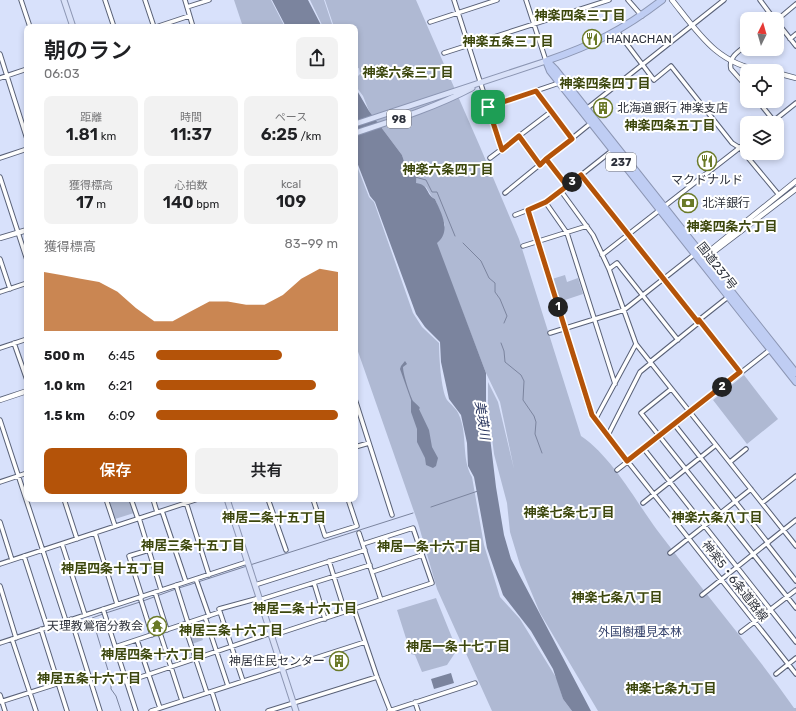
<!DOCTYPE html>
<html lang="ja">
<head>
<meta charset="utf-8">
<style>
  body { margin:0; font-family:Rubik,"Noto Sans JP",sans-serif; background:#f2f2f2; color:#202124; height:100vh; display:flex; flex-direction:column; font-size:15px; white-space:nowrap }
  * { box-sizing:border-box; margin:0 }
  p { font-size:13px; color:#757577 }
  .icon { flex:none; width:22px; height:22px; fill:none; stroke:currentColor; stroke-width:2; stroke-linecap:round; stroke-linejoin:round }
  .map { position:relative; flex:1; overflow:hidden }
  .side { position:absolute; left:24px; top:24px; width:334px; height:478px; display:flex; flex-direction:column; background:#fff; border-radius:8px; box-shadow:0 2px 6px #0003 }
  .side>* { flex:none }
  .needle { width:26px; rotate:5deg }
  .buttons { position:absolute; left:740px; top:12px; display:grid; gap:8px }
  .buttons a { display:grid; place-items:center; width:44px; height:44px; border-radius:8px; background:#fff; box-shadow:0 2px 6px #0003; font-size:20px }
  .pin { position:absolute; display:grid; place-items:center; width:34px; height:34px; color:#fff; margin:-17px; border-radius:8px; box-shadow:0 2px 6px #0006 }
  .km { position:absolute; width:20px; height:20px; margin:-10px; border-radius:50%; background:#222; color:#fff; font-size:11px; line-height:20px; text-align:center }
  .round { display:grid; place-items:center; flex:none; width:42px; height:42px; border-radius:8px; background:#f2f2f2 }
  .summary { display:flex; align-items:center; justify-content:space-between; height:68px; padding:0 20px }
  h1 { font-size:22px; font-weight:600; line-height:30px }
  .metrics { display:grid; grid-template-columns:repeat(3,1fr); gap:6px; height:68px; padding:4px 20px }
  .metrics div { display:grid; align-content:center; border-radius:8px; background:#f2f2f2; text-align:center }
  .metrics b { font-size:17px; font-weight:600 }
  .metrics small { font-size:11px; font-weight:400 }
  .metrics p { font-size:11px }
  .chart { height:112px; padding:8px 20px }
  .chart p { display:flex; justify-content:space-between }
  .chart svg { width:100%; height:72px; margin-top:4px; fill:#b45309; opacity:.7 }
  .cta { display:flex; gap:8px; margin-top:auto; padding:8px 20px }
  .cta a { flex:1; height:46px; border-radius:8px; background:#b45309; color:#fff; font-size:16px; font-weight:600; line-height:46px; text-align:center }
  .cta a+a { background:#f2f2f2; color:#202124 }
  ul { padding:0 20px; list-style:none; font-size:13px }
  li { display:grid; grid-template-columns:64px 48px 1fr; align-items:center; height:30px }
  li i { height:10px; border-radius:5px; background:#b45309 }
  .map>svg:first-child { display:block }
</style>
</head>
<body>
<div class="map">
<svg width="796" height="711" viewBox="0 0 796 711">
  <rect width="100%" height="100%" fill="#d8e1fb"/>
  <path fill="#afb9d3" d="M234,0H271L285,27H243Z
    M310,0H324L332,24L335,27H323Z
    M325,0H416L481,149L519,239L581,436C612,457 635,500 657,530C702,590 751,647 794,708H796V711H598L540,613L520,565L510,532L507,503L494,454L488,405V382L498,402L514,469L500,402L486,373L436,243L445,225L435,199L432,197L426,187L416,184L406,167L402,155L369,111L363,96L355,85V79L360,74L359,68L355,69V27H336L333,24Z
    M355,161L369,197L374,202L413,313L422,327L439,343C439,356 441,390 447,400C451,405 457,409 459,415C468,435 461,458 472,477L484,545L500,597L520,619L557,679L563,699L572,711H492L437,589L418,523L355,343Z
    M565,275L567,282L578,278L583,294L559,302L552,279Z
    M744,375L778,419L747,444L713,400Z
    M108,499H129L134,513L115,519Z
    M436,598L457,650L447,665L422,672L415,655L411,654L397,610Z
    M196,621L203,640L192,644L185,625Z"/>
  <path fill="#7b849e" d="M272,0H308L322,27H286Z
    M355,87L369,111L402,155L406,167L417,165L416,183C430,185 425,194 435,199C441,213 452,231 437,243L486,373V404L496,487L504,535L511,559L591,711H572L563,699L553,669L531,631L503,595L487,548L474,477L468,466L467,443L461,415L449,399L441,362L440,342L425,327L416,314L375,202L370,196L355,157Z
    M405,361L407,364L403,367C403,374 410,395 413,401C415,403 418,405 420,408L419,409L429,430L432,447L438,458L436,466L433,468L426,465L425,458L417,442V429L411,412V400L400,369L401,366Z
    M451,673L454,683L434,689L431,679Z"/>
  <g fill="none" stroke-linecap="round" stroke-linejoin="round">
    <path stroke="#7b849e" stroke-width="1" d="M415,177L426,180L432,192H437L455,236
      M463,243L481,261L489,278L495,283V292L500,299L507,316L504,323
      M501,343L504,351L505,362L521,375L524,381L523,400L534,416L536,422L535,434L542,453
      M431,507L478,491
      M250,565L413,513
      M198,582L247,566
      M179,588L195,583
      M143,601L176,589
      M106,613L140,602
      M103,614L92,618L111,680V689L116,696L121,711"/>
    <g stroke="#596177" stroke-width="5.5">
      <path id="street" d="M21,0L30,27
        M105,0L114,27
        M145,0L154,27
        M185,0L193,27
        M454,0L502,150
        M526,0L546,61
        M628,0L642,16
        M760,0L774,19
        M187,7L209,0
        M777,20L796,4
        M430,22L497,0
        M777,22L796,46
        M156,27L189,16
        M617,31L654,80L671,66L732,143L740,148L779,195
        M790,39L796,34
        M747,45C739,51 728,57 731,69L747,87
        M444,53L609,0
        M0,54L27,139
        M0,78L27,69
        M536,91L572,139
        M758,101L774,121
        M488,107L559,83
        M585,110L724,0
        M771,123L796,103
        M519,137L539,165
        M614,149L546,203L528,210L591,415L796,674
        M0,158L27,149
        M490,158L552,111
        M546,159L567,186
        M581,175L698,322
        M0,177L27,260
        M561,191L593,235L609,269L636,344L796,546
        M505,193L591,123
        M546,203L567,233L615,384
        M515,215L528,210
        M523,246L587,226
        M602,255L747,142
        M0,259L10,289
        M609,269L617,263L678,340
        M0,292L27,283
        M699,320L739,372
        M550,333L624,310L695,254
        M14,343L27,380
        M0,348L27,339
        M650,362L697,324L699,320L728,297
        M671,389L641,413L796,608
        M355,399L392,515
        M0,420L66,621
        M595,420L636,344
        M674,424L768,543
        M608,435L640,372L651,363
        M355,447L369,443
        M644,449L796,642
        M730,462L746,449
        M617,470L771,349
        M0,482L27,473
        M64,499L77,539
        M106,499L115,526
        M131,499L138,519
        M153,499L157,512
        M185,499L209,575
        M268,499L286,550
        M313,499L325,536L357,526L348,499
        M643,503L716,445
        M762,503L796,476
        M162,511L186,582
        M139,518L161,590
        M0,522L12,560
        M95,533L117,604
        M359,533L381,600
        M62,544L85,615
        M767,544L796,581
        M670,553L751,489
        M24,556L47,627
        M329,561L345,612
        M0,564L198,499
        M372,572L422,555
        M196,579L209,616
        M314,583L325,619
        M176,585L188,623
        M255,585L365,550
        M0,586L16,638
        M155,592L167,630
        M702,595L796,520
        M140,597L152,635
        M142,597L129,556L149,550
        M259,600L370,565
        M103,609L136,711
        M354,609L377,677L390,710
        M205,617L228,686
        M71,619L100,711
        M184,624L207,693
        M41,629L67,711
        M741,632L796,590
        M160,633L182,701
        M271,636L432,583L413,528L363,544
        M12,639L36,711
        M137,640L160,708
        M0,643L247,562
        M115,647L220,612
        M776,674L796,658
        M243,681L219,609L259,598
        M126,682L271,633
        M212,692L218,711
        M0,695L5,711
        M0,702L88,674
        M415,702L418,711
        M151,711L365,642
        M268,711L377,677
        M389,711L475,683"/>
    </g>
    <g stroke="#596177" stroke-width="6">
      <path id="secondary" d="M672,0C699,34 717,64 763,71
        M777,73L796,78
        M0,238L27,230
        M701,258L796,181
        M703,260L796,189
        M0,400L27,391"/>
    </g>
    <g stroke="#8c96b3" stroke-width="7">
      <path id="primary" d="M64,0L73,27
        M355,124L546,61
        M355,133C395,120 434,108 472,88
        M227,499L296,711"/>
    </g>
    <g stroke="#8c96b3" stroke-width="8">
      <path id="highway" d="M546,61L550,71L796,382
        M546,61C593,45 623,30 662,0
        M548,62L555,69L796,373"/>
    </g>
    <use href="#street" stroke="#fff" stroke-width="3.5"/>
    <use href="#secondary" stroke="#fff" stroke-width="4.5"/>
    <use href="#primary" stroke="#d9e1f8" stroke-width="5"/>
    <use href="#highway" stroke="#bfcdf3" stroke-width="6"/>
  </g>
  <g fill="none" stroke-linecap="round" stroke-linejoin="round">
    <g stroke="#fff" stroke-width="8">
      <path id="route" d="M488,107L502,150L519,136L540,165L546,159L567,186L546,202L528,210L592,415L627,461L740,372L699,320L698,322L581,175L567,186L546,159L572,139L536,91L488,107"/>
    </g>
    <use href="#route" stroke="#b45309" stroke-width="5"/>
  </g>
  <defs>
    <g id="restaurant-ring" transform="scale(1)"><circle r="9.5" fill="#fff" stroke="#6a7a28" stroke-width="1.5"/><path d="M-5-6h1v4h1v-4h1v4h1v-4h1v5L-1.5 .5V6h-2V.5L-5-1ZM5-6V6H3V1.5H1.5Q1.5-4 5-6Z" fill="#6a7a28"/></g>
    <g id="building-ring" transform="scale(1)"><circle r="9.5" fill="#fff" stroke="#6a7a28" stroke-width="1.5"/><path d="M-4-6H4V6H1V3H-1V6H-4ZM-2.5-4.3h1.7v1.8h-1.7ZM.8-4.3h1.7v1.8H.8ZM-2.5-1h1.7V.8h-1.7ZM.8-1h1.7V.8H.8Z" fill="#6a7a28"/></g>
    <g id="bank-ring" transform="scale(1)"><circle r="9.5" fill="#fff" stroke="#6a7a28" stroke-width="1.5"/><path d="M-6-4H6V4H-6ZM0-2.3a2.3 2.3 0 1 0 0 4.6a2.3 2.3 0 1 0 0-4.6Z" fill="#6a7a28"/></g>
    <g id="temple-ring" transform="scale(1)"><circle r="9.5" fill="#fff" stroke="#6a7a28" stroke-width="1.5"/><path d="M0-6L5-2H3V0L6.5 2.5H4V6H1.5V3h-3V6H-4V2.5H-6.5L-3 0V-2H-5Z" fill="#6a7a28"/></g>
  </defs>
  <g fill-rule="evenodd">
    <use href="#restaurant-ring" x="592" y="39"/>
    <use href="#building-ring" x="603" y="108"/>
    <use href="#restaurant-ring" x="707" y="161"/>
    <use href="#bank-ring" x="688" y="203"/>
    <use href="#temple-ring" x="157" y="626"/>
    <use href="#building-ring" x="339" y="661"/>
  </g>
  <g text-anchor="middle" stroke-width="4" stroke-linejoin="round" paint-order="stroke">
    <g fill="#fff" stroke="#6c6f76" stroke-width="1">
      <rect x="387" y="110" width="24" height="18" rx="3"/>
      <rect x="606" y="153" width="30" height="18" rx="3"/>
    </g>
    <g font-size="11" font-weight="bold" fill="#2d313b">
      <text x="399" y="123">98</text>
      <text x="621" y="166">237</text>
    </g>
    <g font-size="12" fill="#2d313b" stroke="#fff" text-anchor="start">
      <text x="606" y="43">HANACHAN</text>
      <text x="617" y="112">北海道銀行 神楽支店</text>
      <text x="707" y="184" text-anchor="middle">マクドナルド</text>
      <text x="702" y="207">北洋銀行</text>
      <text x="143" y="630" text-anchor="end">天理教鶯宿分教会</text>
      <text x="325" y="665" text-anchor="end">神居住民センター</text>
    </g>
    <g font-size="12" fill="#2d313b" stroke="#fff">
      <text transform="translate(717 266) rotate(52)" y="4">国道237号</text>
      <text transform="translate(735 581) rotate(52)" y="4">神楽5・6条道路線</text>
    </g>
    <g font-size="12" fill="#37446d" stroke="#fff">
      <text x="640" y="636">外国樹種見本林</text>
    </g>
    <g font-size="13" font-weight="bold" fill="#3c470d" stroke="#fff">
      <text x="580" y="20">神楽四条三丁目</text>
      <text x="508" y="46">神楽五条三丁目</text>
      <text x="408" y="77">神楽六条三丁目</text>
      <text x="605" y="88">神楽四条四丁目</text>
      <text x="670" y="130">神楽四条五丁目</text>
      <text x="448" y="174">神楽六条四丁目</text>
      <text x="732" y="231">神楽四条六丁目</text>
      <text x="569" y="517">神楽七条七丁目</text>
      <text x="274" y="522">神居二条十五丁目</text>
      <text x="717" y="522">神楽六条八丁目</text>
      <text x="193" y="550">神居三条十五丁目</text>
      <text x="429" y="551">神居一条十六丁目</text>
      <text x="113" y="573">神居四条十五丁目</text>
      <text x="617" y="602">神楽七条八丁目</text>
      <text x="305" y="613">神居二条十六丁目</text>
      <text x="231" y="635">神居三条十六丁目</text>
      <text x="458" y="651">神居一条十七丁目</text>
      <text x="153" y="659">神居四条十六丁目</text>
      <text x="89" y="683">神居五条十六丁目</text>
      <text x="671" y="693">神楽七条九丁目</text>
    </g>
    <g font-size="13" font-style="italic" fill="#2c3860" stroke="#fff">
      <text transform="translate(483 420) rotate(82)" y="5">美瑛川</text>
    </g>
  </g>
</svg>
<div class="buttons">
<a><svg class="needle" viewBox="-14 -14 28 28"><path d="M0-13l5 13h-10z" fill="#e53935"/><path d="M0 13l5-13h-10z" fill="#757577"/></svg></a>
<a><svg class="icon" aria-label="locate" viewBox="0 0 24 24"><circle cx="12" cy="12" r="6"/><path d="M12 2v4M12 18v4M2 12h4M18 12h4"/></svg></a>
<a><svg class="icon" aria-label="layers" viewBox="0 0 24 24"><path d="M12 4l9 5-9 5-9-5zM3 14l9 5 9-5"/></svg></a>
</div>
<div class="pin" style="left:488px;top:107px;background:#1e9e55"><svg class="icon" aria-label="arrive" viewBox="0 0 24 24"><path d="M6 21V4h12l-3 4 3 4H6"/></svg></div>
<b class="km" style="left:558px;top:307px">1</b>
<b class="km" style="left:722px;top:387px">2</b>
<b class="km" style="left:572px;top:182px">3</b>
<section class="side">
<div class="summary"><div><h1>朝のラン</h1><p>06:03</p></div><a class="round"><svg class="icon" aria-label="share" viewBox="0 0 24 24"><path d="M12 15V3M7 8l5-5 5 5M5 13v7h14v-7"/></svg></a></div>
<div class="metrics">
<div><p>距離</p><b>1.81<small> km</small></b></div>
<div><p>時間</p><b>11:37</b></div>
<div><p>ペース</p><b>6:25<small> /km</small></b></div>
</div>
<div class="metrics">
<div><p>獲得標高</p><b>17<small> m</small></b></div>
<div><p>心拍数</p><b>140<small> bpm</small></b></div>
<div><p>kcal</p><b>109</b></div>
</div>
<div class="chart"><p><span>獲得標高</span>83–99 m</p>
<svg viewBox="0 0 160 44" preserveAspectRatio="none"><path d="M0 44V8L10 10L20 12L30 14L40 20L50 30L60 38L70 38L80 32L90 26L100 26L110 28L120 28L130 22L140 12L150 6L160 8V44z"/></svg>
</div>
<ul>
<li><b>500 m</b>6:45<i style="width:69%"></i></li>
<li><b>1.0 km</b>6:21<i style="width:88%"></i></li>
<li><b>1.5 km</b>6:09<i style="width:100%"></i></li>
</ul>
<div class="cta"><a>保存</a><a>共有</a></div>
</section>
</div>
</body>
</html>
